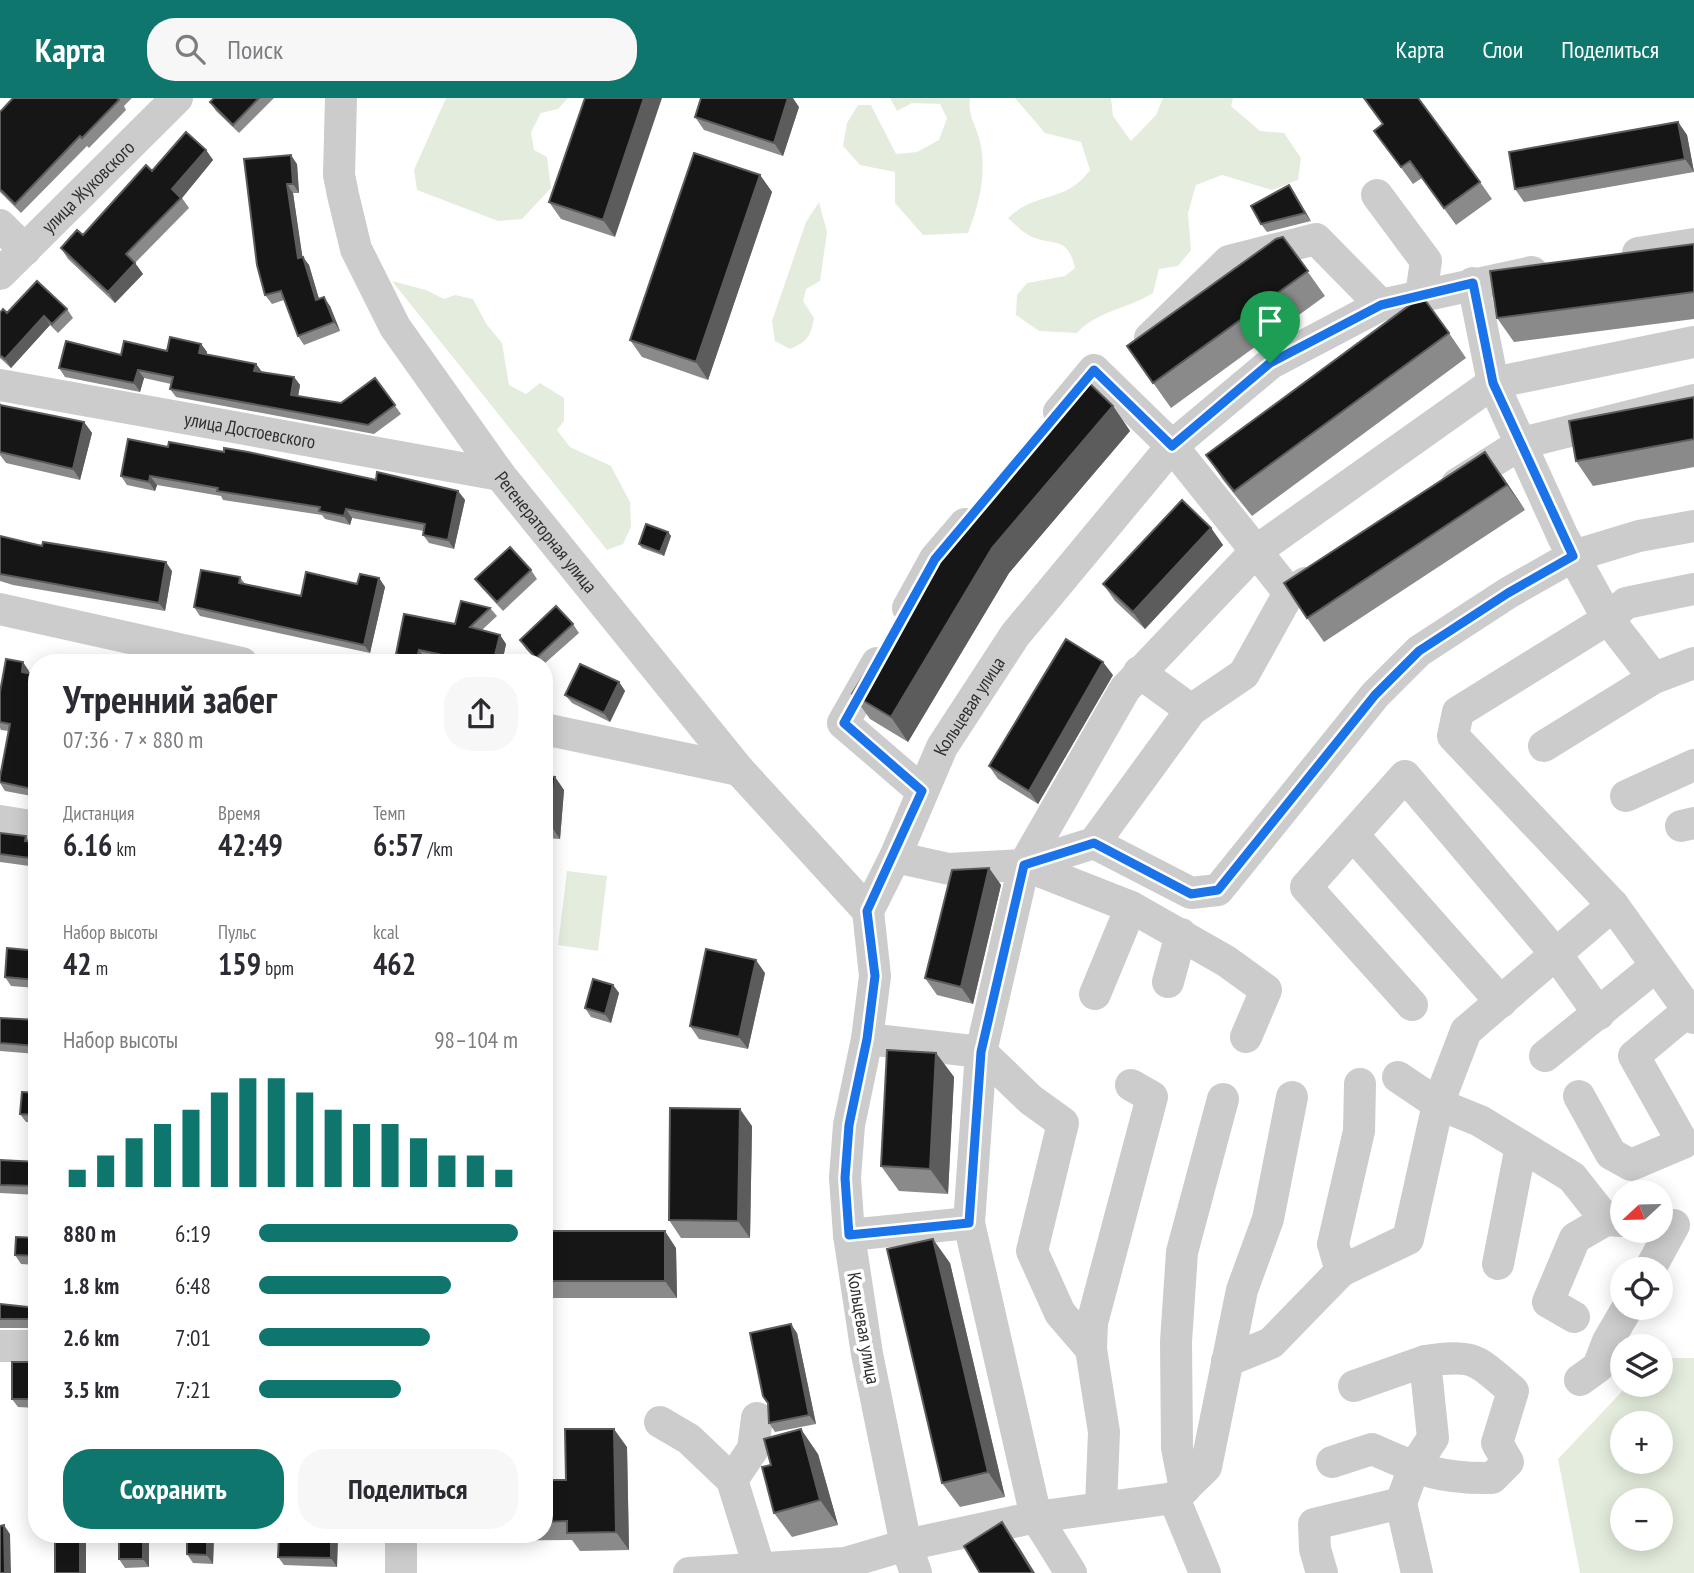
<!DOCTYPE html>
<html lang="ru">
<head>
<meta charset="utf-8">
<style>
  body { margin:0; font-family:"PT Sans Narrow",sans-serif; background:#f7f7f7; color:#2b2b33; height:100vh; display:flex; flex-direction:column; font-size:26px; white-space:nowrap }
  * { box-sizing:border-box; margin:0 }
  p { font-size:23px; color:#7c7c81 }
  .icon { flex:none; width:38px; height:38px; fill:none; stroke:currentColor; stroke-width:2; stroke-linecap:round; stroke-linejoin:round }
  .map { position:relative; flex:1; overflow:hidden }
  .drawer { position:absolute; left:28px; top:556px; width:525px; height:889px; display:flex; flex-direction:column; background:#fff; border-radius:28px; box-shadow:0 4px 18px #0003 }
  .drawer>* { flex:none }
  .needle { width:46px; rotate:248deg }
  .fabs { position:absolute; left:1610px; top:1082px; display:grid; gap:14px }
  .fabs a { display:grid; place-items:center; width:63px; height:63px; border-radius:50%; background:#fff; box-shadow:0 4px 18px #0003; font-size:35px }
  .pin { position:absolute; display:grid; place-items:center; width:60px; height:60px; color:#fff; margin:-72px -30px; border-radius:50% 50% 50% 0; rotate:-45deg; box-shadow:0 0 7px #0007 }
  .pin .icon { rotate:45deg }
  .round { display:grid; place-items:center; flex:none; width:74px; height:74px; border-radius:28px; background:#f7f7f7 }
  .overview { display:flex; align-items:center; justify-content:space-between; height:119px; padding:0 35px }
  h1 { font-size:38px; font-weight:800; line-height:52px }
  .stats { display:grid; grid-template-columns:repeat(3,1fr); gap:10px; height:119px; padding:7px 35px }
  .stats div { display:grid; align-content:center }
  .stats b { font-size:30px; font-weight:800 }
  .stats small { font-size:19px; font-weight:400 }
  .stats p { font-size:19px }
  .chart { height:196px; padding:14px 35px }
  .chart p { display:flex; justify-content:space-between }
  .chart svg { width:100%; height:126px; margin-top:7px; stroke:#0f766e; stroke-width:6 }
  .primary-button { display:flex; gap:14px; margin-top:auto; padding:14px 35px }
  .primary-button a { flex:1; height:80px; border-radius:28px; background:#0f766e; color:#fff; font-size:28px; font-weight:800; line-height:80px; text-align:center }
  .primary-button a+a { background:#f7f7f7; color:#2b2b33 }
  ul { padding:0 35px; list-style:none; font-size:23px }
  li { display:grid; grid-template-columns:112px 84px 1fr; align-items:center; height:52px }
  li i { height:18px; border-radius:9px; background:#0f766e }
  header { display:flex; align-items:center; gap:42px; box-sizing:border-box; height:98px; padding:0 35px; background:#0f766e; color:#fff }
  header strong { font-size:33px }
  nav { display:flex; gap:38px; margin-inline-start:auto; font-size:24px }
  .search { width:490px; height:63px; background:#f7f7f7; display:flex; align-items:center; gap:18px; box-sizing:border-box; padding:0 24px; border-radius:28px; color:#7c7c81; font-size:26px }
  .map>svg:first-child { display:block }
</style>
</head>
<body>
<header>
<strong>Карта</strong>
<div class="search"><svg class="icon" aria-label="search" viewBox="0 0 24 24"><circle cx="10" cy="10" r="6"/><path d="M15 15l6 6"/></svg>Поиск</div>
<nav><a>Карта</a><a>Слои</a><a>Поделиться</a></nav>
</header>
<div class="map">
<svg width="1694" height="1475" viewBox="0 0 1694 1475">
  <rect width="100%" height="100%" fill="#fff"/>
  <path fill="#e4eddd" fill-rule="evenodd" d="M446,0H568L558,11L541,15L531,34L534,52L547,59L551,90L522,121L498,123L417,92L414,72Z
    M890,0H970C967,19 978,29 981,48C986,79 979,106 968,135L923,137L895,105V74L860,67L843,48L847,25L858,7H871L896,56L917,54L939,42L947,20L940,6L912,5L897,13Z
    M1015,0H1111L1113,18L1131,43L1156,17L1163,0H1233L1231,8L1260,33L1284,35L1301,60L1298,82L1272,92L1222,77L1196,87L1188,115L1191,152L1178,168L1159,171L1153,195C1127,211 1097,213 1077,235L1039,233L1016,217L1017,197L1027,185L1065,178L1075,170C1067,136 1053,149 1030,138C1022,134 1015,126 1008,120C1038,92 1065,106 1090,72L1081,44L1045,35Z
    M819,104L827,134L820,183L806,191L803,203L814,220C811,238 807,244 790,251L775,243L772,223L806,124Z
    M392,183L426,192L444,201L455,197L473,201L487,227L502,245L509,287L526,296L540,285L564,300V323L557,332L570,349L611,368L630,404L631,429L623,446L607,452Z
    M567,773L607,778L598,853L558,847Z
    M1661,1260H1694V1475H1580L1558,1361L1629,1286H1661ZM1622,1325H1661V1363H1622ZM1622,1402H1661V1440H1622Z"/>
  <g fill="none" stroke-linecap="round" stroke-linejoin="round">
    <g stroke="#ccc" stroke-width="32">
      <path id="s1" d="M341,0L339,77L343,97L356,151L395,229L500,377L739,672L868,813"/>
      <path d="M1377,97L1426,163L1421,197"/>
      <path d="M0,127L25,152"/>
      <path d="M1638,155L1694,146"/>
      <path id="s2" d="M0,176L177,0"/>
      <path d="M1473,185L1493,285L1563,439L1608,521L1654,580"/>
      <path d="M1150,240L1229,163L1316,141L1381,207"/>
      <path id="s3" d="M0,287L500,377"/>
      <path d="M1059,314L1094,272L1172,348L1256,453L1493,285L1694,244"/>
      <path d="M1457,386L1522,345L1694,302"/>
      <path d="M1694,491L1626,505L1608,521L1458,614L1453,638L1613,807L1694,920"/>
      <path d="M908,510L935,461L965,426"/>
      <path d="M0,511L242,565"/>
      <path d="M877,565L843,625L922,693"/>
      <path d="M1139,574L1191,612"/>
      <path d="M544,631L739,672"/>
      <path d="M1544,648L1654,580L1694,565"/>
      <path d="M1626,698L1694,667"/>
      <path d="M0,723L37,729"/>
      <path d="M1681,728L1694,725"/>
      <path d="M1354,738L1501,904"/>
      <path d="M1094,745L1191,795L1218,792L1375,597L1419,553L1508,495L1573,458L1639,438L1694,428"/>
      <path d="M895,759L949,771L1024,767L1094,745L1191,612L1244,576L1289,495L1305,485"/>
      <path d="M1024,767L1131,809L1226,863L1266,892L1246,939"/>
      <path d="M1168,884L1181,836"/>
      <path d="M1095,896L1131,809"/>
      <path d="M1412,907L1306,789L1405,678L1556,856L1599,916"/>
      <path d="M867,941L981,954L1031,1002L1063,1025L1032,1153L1060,1215L1091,1251"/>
      <path d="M1545,958L1656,868"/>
      <path d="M1398,979L1438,1006L1480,1023L1572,1079L1606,1122L1622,1123"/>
      <path d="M1579,998L1611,1056L1631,1067L1683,1045L1634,958L1688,913"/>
      <path d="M849,1137L969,1125"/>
      <path d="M1498,1166L1521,1048"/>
      <path d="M1650,1171L1674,1127"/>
      <path d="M1341,1173L1333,1146L1359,1033L1360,986"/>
      <path d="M1574,1219L1548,1204L1575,1140L1606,1122"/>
      <path d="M0,1248H37"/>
      <path d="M1227,1263L1271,1245L1341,1173L1408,1141L1438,1006L1466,933L1613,807"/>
      <path d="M1580,1282L1598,1269L1608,1243L1628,1209"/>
      <path d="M1354,1288L1425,1263L1433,1340L1414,1369L1401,1405"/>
      <path d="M660,1324L689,1341L732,1382L761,1475"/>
      <path d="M1332,1364L1372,1351C1419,1372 1440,1381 1492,1380L1508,1364L1497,1345L1513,1293C1475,1261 1476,1256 1425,1263"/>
      <path d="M732,1382L753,1351L757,1320"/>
      <path d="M1185,1390L1177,1350L1176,1244L1182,1154L1223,1001"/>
      <path d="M1174,1400L1206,1369L1242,1192L1268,1121L1292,999"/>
      <path d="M1101,1408L1104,1334L1091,1251L1092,1225L1152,999L1131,987"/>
      <path d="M401,1475V1437"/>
      <path d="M689,1475L845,1465L906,1447L1036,1419L1174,1400L1205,1475"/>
      <path id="s4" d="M916,1475L906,1447L867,1256L849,1137L845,1080L849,1027L867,941L875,878L868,813L895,759L942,649L1015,537L1172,348L1271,265L1381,207L1532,174"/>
      <path d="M1071,1475L1036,1419L969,1125L981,954L1024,767L1125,591L1256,453L1289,495"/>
      <path d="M1322,1475L1315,1451L1314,1426L1401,1405L1417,1475"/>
    </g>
  </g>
  <path fill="#8a8a8a" d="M13,0H132L124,8L126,12L89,50L87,48L21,115L0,94V14Z
    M214,0H274L239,35L216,13L210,4Z
    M585,0L615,139L561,121L549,104Z
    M799,9L783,58L704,32L695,19Z
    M1678,24L1687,37L1694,74L1524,104L1515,91Z
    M1374,33L1480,84L1492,101L1456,127L1422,80L1413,86Z
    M206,52L213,62L182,100L189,110L135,165L143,176L115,205L68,161L61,150L83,137L152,73Z
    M244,61L297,66L299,95H293L302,159L309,167L319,201L330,208L340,233L304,247L298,238L284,202L272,206L265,197Z
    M760,77L772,94L708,282L642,259L630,242Z
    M1289,87L1311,123L1267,134L1261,126Z
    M1283,139L1325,198L1171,310L1127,248Z
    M1694,146V221L1514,244L1497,220Z
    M67,211L73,220L58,235L50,227L11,270L0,260V215Z
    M1449,235L1466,260L1252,418L1223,382L1206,357Z
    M201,246L207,254L206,256L256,266L262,274L294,279L300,287L298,298L341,305L375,280L401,316L374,336L176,299L170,291L171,286L144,280L140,294L65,279L59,270L121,257L167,253Z
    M1694,299V369L1593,388L1576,363Z
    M0,304L1,307L84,324L92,335L80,382L6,365L0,357Z
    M1113,308L1130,333L1009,475L908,644L870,621L852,596Z
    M168,349L376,382L458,393L465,402L454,451L429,445L423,437L424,433L352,420L350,427L325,421L322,417L223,402L221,398L157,387L155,393L127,387L121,378Z
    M1503,379L1525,412L1324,544L1307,520Z
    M1211,430L1223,447L1145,531L1115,503L1103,486Z
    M668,434L671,438L664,458L642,450L639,446Z
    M0,438L42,448L172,473L165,513L13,487L0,483Z
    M531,472L537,481L503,513L481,489L475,481Z
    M240,479L245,486L301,498L379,480L385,489L370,555L200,518L194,509Z
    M490,510L497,518L482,532L500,537L506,546L502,565H447L425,560L424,565H406L402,564L396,556Z
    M573,526L579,535L544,566V565H539L526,551L520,542Z
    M29,573V575L37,577V699L5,693L0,685V679L9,633L1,632L0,630V594Z
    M1113,577L1038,706L998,681L989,668Z
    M619,584L625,593L610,624L572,605L565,597Z
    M544,678L555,679L564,692L560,741L544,740Z
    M0,735L26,738L29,743L37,744V769L0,764Z
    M989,770L1001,787L973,906L937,897L925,880Z
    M37,853V890L11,888L5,879Z
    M765,875L748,951L699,941L690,928Z
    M613,887L619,895L611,925L591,919L585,910Z
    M0,920L37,922V956L0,953Z
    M936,955L954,979L948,1096L899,1093L881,1068Z
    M37,995V1025L26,1024L20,1016Z
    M752,1028L750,1140H681L669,1122Z
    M0,1062L37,1064V1097L0,1095Z
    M544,1133L676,1150L677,1200H544Z
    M37,1140V1167L21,1166L15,1157Z
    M950,1165L1005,1399L960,1409L942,1385Z
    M0,1206L37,1210V1230H0Z
    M797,1235L816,1326L775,1334L769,1325L768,1305Z
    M37,1264V1310L18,1309L12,1301Z
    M627,1349L629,1452L580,1453L572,1442L431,1443L426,1437H544V1382H566Z
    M818,1356L838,1427L792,1439L774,1415Z
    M119,1437H149V1469L125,1470L119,1461Z
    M214,1437L213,1466L193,1465L187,1456Z
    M338,1437L337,1469L284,1467L278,1459Z"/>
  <path fill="#5c5c5c" d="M644,0H662L615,139L603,122Z
    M788,0H793L799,9L783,58L774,45Z
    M1678,24L1687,37L1694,74L1685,61Z
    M206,52L213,62L182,100L172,91Z
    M291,57L297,66L299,95L293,86Z
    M760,77L772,94L708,282L696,264Z
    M287,86L293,95L304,169L298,160Z
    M1289,87L1295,96L1311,123L1305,115Z
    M303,159L309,167L322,211L316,202Z
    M135,165L143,176L115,205L108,194Z
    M324,199L330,208L340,233L334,224Z
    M44,218L50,227L11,270L5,261Z
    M201,246L207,254L205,263L199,255Z
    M256,266L262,274L254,273Z
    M138,272L144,280L140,294L134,285Z
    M294,279L300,287L297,305L291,297Z
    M1113,308L1130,333L1009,475L908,644L891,619L992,450Z
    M84,324L92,335L80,382L73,371Z
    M1485,354L1503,379L1525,412L1507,387Z
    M150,378L157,387L155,393L149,384Z
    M458,393L465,402L454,451L448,442Z
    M346,411L352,420L350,427L344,418Z
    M1211,430L1223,447L1145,531L1133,514Z
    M668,434L671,438L664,458L660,454Z
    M166,464L172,473L165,513L159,505Z
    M379,480L385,489L370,555L364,547Z
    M500,537L506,546L502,565H493Z
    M419,552L425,560L424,565H421L417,560Z
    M23,564L29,573L28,582L22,574Z
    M1103,564L1113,577L1038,706L1029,693Z
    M619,584L625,593L610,624L604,615Z
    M555,679L564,692L560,741L551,728Z
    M989,770L1001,787L973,906L961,889Z
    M756,862L765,875L748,951L739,939Z
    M613,887L619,895L611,925L605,916Z
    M936,955L954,979L948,1096L930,1071Z
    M547,976L550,980L549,1008L546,1003Z
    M740,1011L752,1028L750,1140L738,1123Z
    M665,1133L676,1150L677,1200L665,1183Z
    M933,1141L950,1165L1005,1399L988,1374Z
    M791,1226L797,1235L816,1326L809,1317Z
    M614,1331L627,1349L629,1452L616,1434Z
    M801,1331L818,1356L838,1427L820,1402Z
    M1002,1424L1019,1449L1035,1475H1033Z
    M4,1427L10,1436L11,1475H5Z
    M80,1437H86V1475H80Z
    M143,1437H149V1469L143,1461Z
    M207,1437H214L213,1466L207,1457Z
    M331,1437H338L337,1469L331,1460Z"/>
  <path fill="#161616" stroke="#5c5c5c" stroke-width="2" d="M13,0H117L119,2L82,40L80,38L15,106L0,91V14Z
    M214,0H259L233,27L210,4Z
    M585,0H644L603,122L549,104Z
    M701,0H788L774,45L695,19Z
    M1364,0H1418L1480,84L1444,110L1410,63L1401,69L1374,33L1383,26Z
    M1678,24L1685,61L1515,91L1509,54Z
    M186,34L206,52L172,91L181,100L126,156L135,165L108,194L61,150L77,132L83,137L146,67L152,73Z
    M694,55L760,77L696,264L630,242Z
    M291,57L293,86H287L298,160L303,159L316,202L324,199L334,224L298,238L281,193L265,197L257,167L244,61Z
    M1289,87L1305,115L1261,126L1251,108Z
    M1283,139L1308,173L1153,285L1127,248L1276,141Z
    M1694,146V194L1497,220L1490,173Z
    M37,183L67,211L52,226L44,218L5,261L0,257V215L3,211L7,215Z
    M1422,198L1449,235L1234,393L1206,357Z
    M170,239L201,246L199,255L256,266L254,273L294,279L291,297L341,305L375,280L395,307L368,327L170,291L173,279L138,272L134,285L59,270L66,243L121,257L124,243L167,253Z
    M1086,282L1113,308L992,450L891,619L852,596L956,428Z
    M1694,299V341L1576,363L1569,323Z
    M0,307L84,324L73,371L0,354Z
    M128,341L168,349L169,344L224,354V350L248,354L376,382L377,374L458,393L448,442L423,437L425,426L346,411L344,418L319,413L320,409L217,393L218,390L150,378L149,384L121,378Z
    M1485,354L1507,387L1307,520L1284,485Z
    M1182,402L1211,430L1133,514L1103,486Z
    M646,426L668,434L660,454L639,446Z
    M0,438L42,448L43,444L166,464L159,505L0,476Z
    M510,449L531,472L497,504L475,481Z
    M201,472L240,479L239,485L301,498L306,474L357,486L360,476L379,480L364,547L194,509Z
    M461,503L490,510L470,529L500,537L493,565H480L419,552L417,560L396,556L404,516L455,526Z
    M556,508L573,526L536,560L520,542Z
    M1066,541L1103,564L1029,693L989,668Z
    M6,561L23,564L22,574L37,577V692L0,684V679L10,626L0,624V594Z
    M580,566L619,584L604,615L565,597Z
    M544,678L555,679L551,728H544Z
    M0,735L26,738L25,743L37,744V761L0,756Z
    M989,770L961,889L925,880L952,772Z
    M7,850L37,853V882L5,879Z
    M706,851L756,862L739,939L690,928Z
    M593,881L613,887L605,916L585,910Z
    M0,920L37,922V948L0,945Z
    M887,952L936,955L930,1071L881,1068Z
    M544,976H547L546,1003H544Z
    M22,994L37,995V1017L20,1016Z
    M670,1010L740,1011L738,1123L669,1122Z
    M0,1062L37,1064V1088L0,1087Z
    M544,1133H665V1183H544Z
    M16,1139L37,1140V1158L15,1157Z
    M933,1141L988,1374L942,1385L887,1151Z
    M0,1206L37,1210V1223L31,1221H0Z
    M791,1226L809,1317L769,1325L768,1305L763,1298L750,1235Z
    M12,1264H37V1301H12Z
    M565,1331H614L616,1434L567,1435V1423L544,1424V1382H566Z
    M801,1331L820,1402L774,1415L762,1369L771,1367L764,1341Z
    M1002,1424L1033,1475H980L964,1448Z
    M4,1427L5,1475H0V1428Z
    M55,1437H80V1475H55Z
    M119,1437H143V1461H119Z
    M187,1437H207V1457L187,1456Z
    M279,1437H331V1460L278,1459Z"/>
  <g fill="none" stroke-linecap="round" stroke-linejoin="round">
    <g stroke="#fff" stroke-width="14">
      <path id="route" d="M1473,185L1493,285L1573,458L1508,495L1419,553L1375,597L1218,792L1191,796L1094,745L1024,767L981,954L969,1125L849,1137L845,1080L849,1027L867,941L875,878L867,813L922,693L844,625L935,461L1094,272L1172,348L1270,265L1381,207Z"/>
    </g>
    <use href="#route" stroke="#1a73e8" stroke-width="9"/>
  </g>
  <g text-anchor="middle" stroke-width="7" stroke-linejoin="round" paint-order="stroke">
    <g font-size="19" fill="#2f2f2f" stroke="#fff">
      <text dy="7" stroke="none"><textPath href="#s2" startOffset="124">улица Жуковского</textPath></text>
      <text dy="7" stroke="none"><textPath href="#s3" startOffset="254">улица Достоевского</textPath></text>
      <text dy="7" stroke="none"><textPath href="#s1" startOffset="495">Регенераторная улица</textPath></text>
      <text dy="7" stroke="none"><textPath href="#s4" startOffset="901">Кольцевая улица</textPath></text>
      <text transform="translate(864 1230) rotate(80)" y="7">Кольцевая улица</text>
    </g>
  </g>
</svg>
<div class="fabs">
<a><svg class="needle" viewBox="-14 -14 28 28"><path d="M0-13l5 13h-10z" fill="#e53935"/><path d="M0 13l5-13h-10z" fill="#7c7c81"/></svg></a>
<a><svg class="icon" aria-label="locate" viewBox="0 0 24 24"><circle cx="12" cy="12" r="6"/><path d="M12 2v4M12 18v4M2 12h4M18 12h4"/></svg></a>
<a><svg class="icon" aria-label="layers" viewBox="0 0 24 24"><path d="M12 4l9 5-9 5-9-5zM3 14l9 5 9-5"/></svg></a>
<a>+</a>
<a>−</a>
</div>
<div class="pin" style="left:1270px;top:265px;background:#1e9e55"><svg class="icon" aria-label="arrive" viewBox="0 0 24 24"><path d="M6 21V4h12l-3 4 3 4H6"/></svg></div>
<section class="drawer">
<div class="overview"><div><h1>Утренний забег</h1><p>07:36 · 7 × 880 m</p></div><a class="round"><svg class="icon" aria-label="share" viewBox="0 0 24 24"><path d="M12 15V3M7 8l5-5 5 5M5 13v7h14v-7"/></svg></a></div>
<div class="stats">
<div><p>Дистанция</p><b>6.16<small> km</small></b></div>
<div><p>Время</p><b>42:49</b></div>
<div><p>Темп</p><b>6:57<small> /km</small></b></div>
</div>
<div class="stats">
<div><p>Набор высоты</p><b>42<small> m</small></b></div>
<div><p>Пульс</p><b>159<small> bpm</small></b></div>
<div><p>kcal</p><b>462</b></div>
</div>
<div class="chart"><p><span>Набор высоты</span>98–104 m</p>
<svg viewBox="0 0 160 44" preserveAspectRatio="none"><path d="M5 44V38M15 44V33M25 44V27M35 44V22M45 44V17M55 44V11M65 44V6M75 44V6M85 44V11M95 44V17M105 44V22M115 44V22M125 44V27M135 44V33M145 44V33M155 44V38"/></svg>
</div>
<ul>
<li><b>880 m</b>6:19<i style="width:100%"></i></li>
<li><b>1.8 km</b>6:48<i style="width:74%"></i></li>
<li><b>2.6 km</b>7:01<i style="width:66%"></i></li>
<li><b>3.5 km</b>7:21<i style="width:55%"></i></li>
</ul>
<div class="primary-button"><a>Сохранить</a><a>Поделиться</a></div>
</section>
</div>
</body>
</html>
